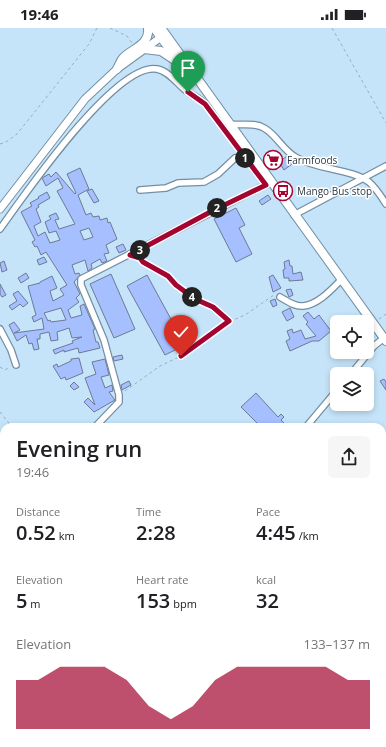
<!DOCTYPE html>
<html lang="en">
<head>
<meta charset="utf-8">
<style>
  body { margin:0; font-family:"Open Sans",sans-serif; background:#f6f6f6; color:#202124; height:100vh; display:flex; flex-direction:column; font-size:15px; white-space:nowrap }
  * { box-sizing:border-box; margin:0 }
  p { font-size:13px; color:#757577 }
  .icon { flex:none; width:22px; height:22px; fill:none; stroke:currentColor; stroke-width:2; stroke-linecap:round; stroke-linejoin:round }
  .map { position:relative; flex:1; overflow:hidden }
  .side { position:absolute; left:0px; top:395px; width:386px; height:324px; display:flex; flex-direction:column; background:#fff; border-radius:12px 12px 0 0; box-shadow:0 2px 6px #0003 }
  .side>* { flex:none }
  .controls { position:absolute; left:330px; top:287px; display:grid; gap:8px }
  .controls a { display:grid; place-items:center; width:44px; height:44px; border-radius:6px; background:#fff; box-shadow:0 2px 6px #0003; font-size:20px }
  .pin { position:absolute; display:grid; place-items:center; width:34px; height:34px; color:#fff; margin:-41px -17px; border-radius:50% 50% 50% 0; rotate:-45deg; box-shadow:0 0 4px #0007 }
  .pin .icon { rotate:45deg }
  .km { position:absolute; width:20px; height:20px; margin:-10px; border-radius:50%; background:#222; color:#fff; font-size:11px; line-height:20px; text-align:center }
  .round { display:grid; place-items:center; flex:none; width:42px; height:42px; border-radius:6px; background:#f6f6f6 }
  .headline { display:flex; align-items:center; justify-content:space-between; height:68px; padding:0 16px }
  h1 { font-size:22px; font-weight:600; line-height:30px }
  .stats { display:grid; grid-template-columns:repeat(3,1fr); gap:6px; height:68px; padding:4px 16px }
  .stats div { display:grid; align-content:center }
  .stats b { font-size:20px; font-weight:600 }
  .stats small { font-size:11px; font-weight:400 }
  .stats p { font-size:11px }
  .chart { height:112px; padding:8px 16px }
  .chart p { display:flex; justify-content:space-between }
  .chart svg { width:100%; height:72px; margin-top:4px; fill:#a30530; opacity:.7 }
  .status { display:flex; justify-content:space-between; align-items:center; height:28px; padding:0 20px; background:#fff; direction:ltr }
  .status svg { height:11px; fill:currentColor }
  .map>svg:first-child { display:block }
</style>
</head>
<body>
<div class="status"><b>19:46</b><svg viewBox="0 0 49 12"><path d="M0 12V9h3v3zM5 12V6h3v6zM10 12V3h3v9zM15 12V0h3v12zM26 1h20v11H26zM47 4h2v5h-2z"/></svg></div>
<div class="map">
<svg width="386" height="719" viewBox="0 0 386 719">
  <rect width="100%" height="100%" fill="#c6e4f9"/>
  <path fill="#b4a6e2" d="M386,583V611L382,609V591Z"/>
  <path fill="#a6bfff" stroke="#6e7994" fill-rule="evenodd" d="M287,128L292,136L284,142L279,134Z
    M80,140L89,161L78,167L86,187L91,185L93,189L99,188L100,192L107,190L108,195L110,194L117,211L106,217L109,225L104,226L107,233L102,235L100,231L91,236L92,240L88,243L85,232L72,237L75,246L79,245L80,247L74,254L80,266L76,270L79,274L68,282L71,290L82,287L80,278L84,276L95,301L93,302L96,314H98L100,320L79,325L78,320L64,324V322L55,326L53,322L73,315L72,313L82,309L72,310L69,300L57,304L58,312L51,313L49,304L40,306V311H37L39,321L34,322L32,315L29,316L26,307L17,313L9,297L14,294L20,302L14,305L44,301L42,290L34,294L32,289L36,287L28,258L40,255V254L52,248L57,260L50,263L53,273L64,267L60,261L67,257L46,224L41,227L37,218L35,219L32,214L35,212L21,184L32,178L30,175L39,170L38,169L47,164L50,170L38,177L39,179L36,181L41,194L34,198L38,208L45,204L50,215L60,212L56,203L49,205L45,194L51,191L49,188L56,185L59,191L55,192L59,201L75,196L57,163L63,160L58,150L46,158L42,150L49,146L51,149L56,144L75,166L76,165L67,146ZM89,200L93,209L84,212L80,203ZM61,280L66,292L51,294L50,292L48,293L44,285Z
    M92,161L99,173L94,175L87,163Z
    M268,167L271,171L262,177L259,173Z
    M236,180L245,197L239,200L252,226L236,234L214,191Z
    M123,216L126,222L119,225L116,219Z
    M44,229L47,234L39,237L37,232Z
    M289,232L290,238H292L293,246L301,244L303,252L289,253V250H284L283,242L285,241L284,234Z
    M4,233L7,242L2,244L0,235Z
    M26,245L29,250L21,255L18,250Z
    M111,246L135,301L114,310L90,256Z
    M147,247L185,317L165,327L127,258Z
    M273,247L281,260L273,264L269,249Z
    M0,256L6,267L2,269L0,266Z
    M291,261L293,267L289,269L286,262Z
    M18,263L28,275L23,279L20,276L12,282L9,278L17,273L13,266Z
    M275,271L277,277L273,279L270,273Z
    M290,280L294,289L287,293L282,284Z
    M308,284L314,291L319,287L331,303L319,313H312L290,323L286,313L290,311L287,303L292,301L293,305L301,302L305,311L316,308L306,296L308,294L303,288Z
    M122,327L123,331L114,333L113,329Z
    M79,330L83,345L66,352L65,349L61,351L53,338L57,336L58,339L71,333V331Z
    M105,331L109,347L101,349L105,360L112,357L113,363L109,364L115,372L94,384L84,374L88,370L95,377L85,350L96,346L92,334Z
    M384,351L386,354V362L380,353Z
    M129,353L131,357L122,362L121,357Z
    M74,354L79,359L74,362L70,358Z
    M256,365L278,389L281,386L284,389L281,392L288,399H255L258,396L241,379Z"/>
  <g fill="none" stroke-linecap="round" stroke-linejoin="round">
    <g stroke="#748fa3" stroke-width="8">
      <path id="minor" d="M230,96C240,98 255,94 264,100C277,107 283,123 297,130C319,142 352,141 369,154C376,160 381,168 386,176
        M140,162L166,160L178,155L204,154L218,146L235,130
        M294,187L386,138
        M0,201C23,169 116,33 157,41C168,43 176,54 184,61C191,67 200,70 206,77C228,101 246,131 266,157
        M280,269C287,273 295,279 303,278C318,277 332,261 342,251
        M0,301L11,322L16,337
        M351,346L374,318L384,310
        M95,399L119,374V367L104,312L81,257V251L267,156
        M306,399L337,362
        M0,522H4
        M0,560L4,551
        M382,573L386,565
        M382,638L386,630
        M0,642L4,643
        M119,715L125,719
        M0,717L7,715"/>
    </g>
    <g stroke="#748fa3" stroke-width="9">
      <path id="major" d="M0,181L85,71L117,41L164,7"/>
    </g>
    <g stroke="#748fa3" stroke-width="10">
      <path id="highway" d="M154,0L192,51
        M161,0L386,313
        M144,21L161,23L173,31
        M117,41C119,38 120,33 123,30C133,20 150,17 148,0"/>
    </g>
    <path stroke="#96aebf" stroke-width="1" stroke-dasharray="3 3" stroke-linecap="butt" d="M110,0L127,8L132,15
      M332,0L386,95
      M0,116L6,114L17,106L89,16L97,0
      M137,229L168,248L176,257L195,271L213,279L229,292
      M379,291L386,286
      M0,339L5,342L10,339
      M125,363L160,338L181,328L224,296L245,287L274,267
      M0,384L12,399"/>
    <use href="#minor" stroke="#fff" stroke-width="5.5"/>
    <use href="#major" stroke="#fff" stroke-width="7"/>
    <use href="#highway" stroke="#fff" stroke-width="8"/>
  </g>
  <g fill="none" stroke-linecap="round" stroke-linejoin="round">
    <g stroke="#fff" stroke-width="8">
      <path id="route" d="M181,328L229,293L213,279L195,271L176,257L168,248L143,234L140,230L130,227L214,182L266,157L205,76L188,64"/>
    </g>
    <use href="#route" stroke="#a30530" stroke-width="5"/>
  </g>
  <defs>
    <g id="supermarket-ring" transform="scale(1)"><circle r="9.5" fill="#fff" stroke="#a30530" stroke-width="1.5"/><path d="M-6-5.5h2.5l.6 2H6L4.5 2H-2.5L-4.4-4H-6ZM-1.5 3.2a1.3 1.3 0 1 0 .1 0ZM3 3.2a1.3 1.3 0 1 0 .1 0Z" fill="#a30530"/></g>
    <g id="bus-ring" transform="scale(1)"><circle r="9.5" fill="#fff" stroke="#a30530" stroke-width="1.5"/><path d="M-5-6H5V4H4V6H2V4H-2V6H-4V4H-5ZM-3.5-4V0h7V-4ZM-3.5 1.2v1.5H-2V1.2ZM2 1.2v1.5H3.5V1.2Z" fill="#a30530"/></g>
  </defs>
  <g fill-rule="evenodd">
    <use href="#supermarket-ring" x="273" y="132"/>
    <use href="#bus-ring" x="283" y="163"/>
  </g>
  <g text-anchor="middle" stroke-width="3" stroke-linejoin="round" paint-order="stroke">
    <g font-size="10" fill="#2c3840" stroke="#fff" text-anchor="start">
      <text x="287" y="136">Farmfoods</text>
      <text x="297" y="167">Mango Bus stop</text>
    </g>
  </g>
</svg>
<div class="controls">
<a><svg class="icon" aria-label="locate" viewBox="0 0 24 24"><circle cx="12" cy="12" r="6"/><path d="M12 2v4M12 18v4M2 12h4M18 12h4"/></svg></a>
<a><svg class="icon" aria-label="layers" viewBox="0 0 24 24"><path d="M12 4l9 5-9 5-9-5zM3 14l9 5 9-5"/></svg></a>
</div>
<div class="pin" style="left:188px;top:64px;background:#1e9e55"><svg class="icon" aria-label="arrive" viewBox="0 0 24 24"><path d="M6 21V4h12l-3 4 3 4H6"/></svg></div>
<div class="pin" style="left:181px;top:328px;background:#d93025"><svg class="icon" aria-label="check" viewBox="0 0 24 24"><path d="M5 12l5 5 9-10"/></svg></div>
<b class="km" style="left:245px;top:130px">1</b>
<b class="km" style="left:217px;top:180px">2</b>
<b class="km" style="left:140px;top:222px">3</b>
<b class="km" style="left:192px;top:269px">4</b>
<section class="side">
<div class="headline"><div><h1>Evening run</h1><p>19:46</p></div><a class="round"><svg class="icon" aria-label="share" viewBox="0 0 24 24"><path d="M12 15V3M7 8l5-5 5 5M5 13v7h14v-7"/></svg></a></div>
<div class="stats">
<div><p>Distance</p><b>0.52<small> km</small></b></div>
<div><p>Time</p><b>2:28</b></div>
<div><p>Pace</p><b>4:45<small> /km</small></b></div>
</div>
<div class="stats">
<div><p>Elevation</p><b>5<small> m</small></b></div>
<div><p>Heart rate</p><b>153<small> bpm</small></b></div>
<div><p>kcal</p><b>32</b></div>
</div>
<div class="chart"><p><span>Elevation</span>133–137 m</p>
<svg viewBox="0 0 160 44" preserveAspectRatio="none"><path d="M0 44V14L10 14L20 6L30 6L40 6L50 14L60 30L70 38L80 30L90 14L100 6L110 6L120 6L130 6L140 6L150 14L160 14V44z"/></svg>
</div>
</section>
</div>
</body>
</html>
